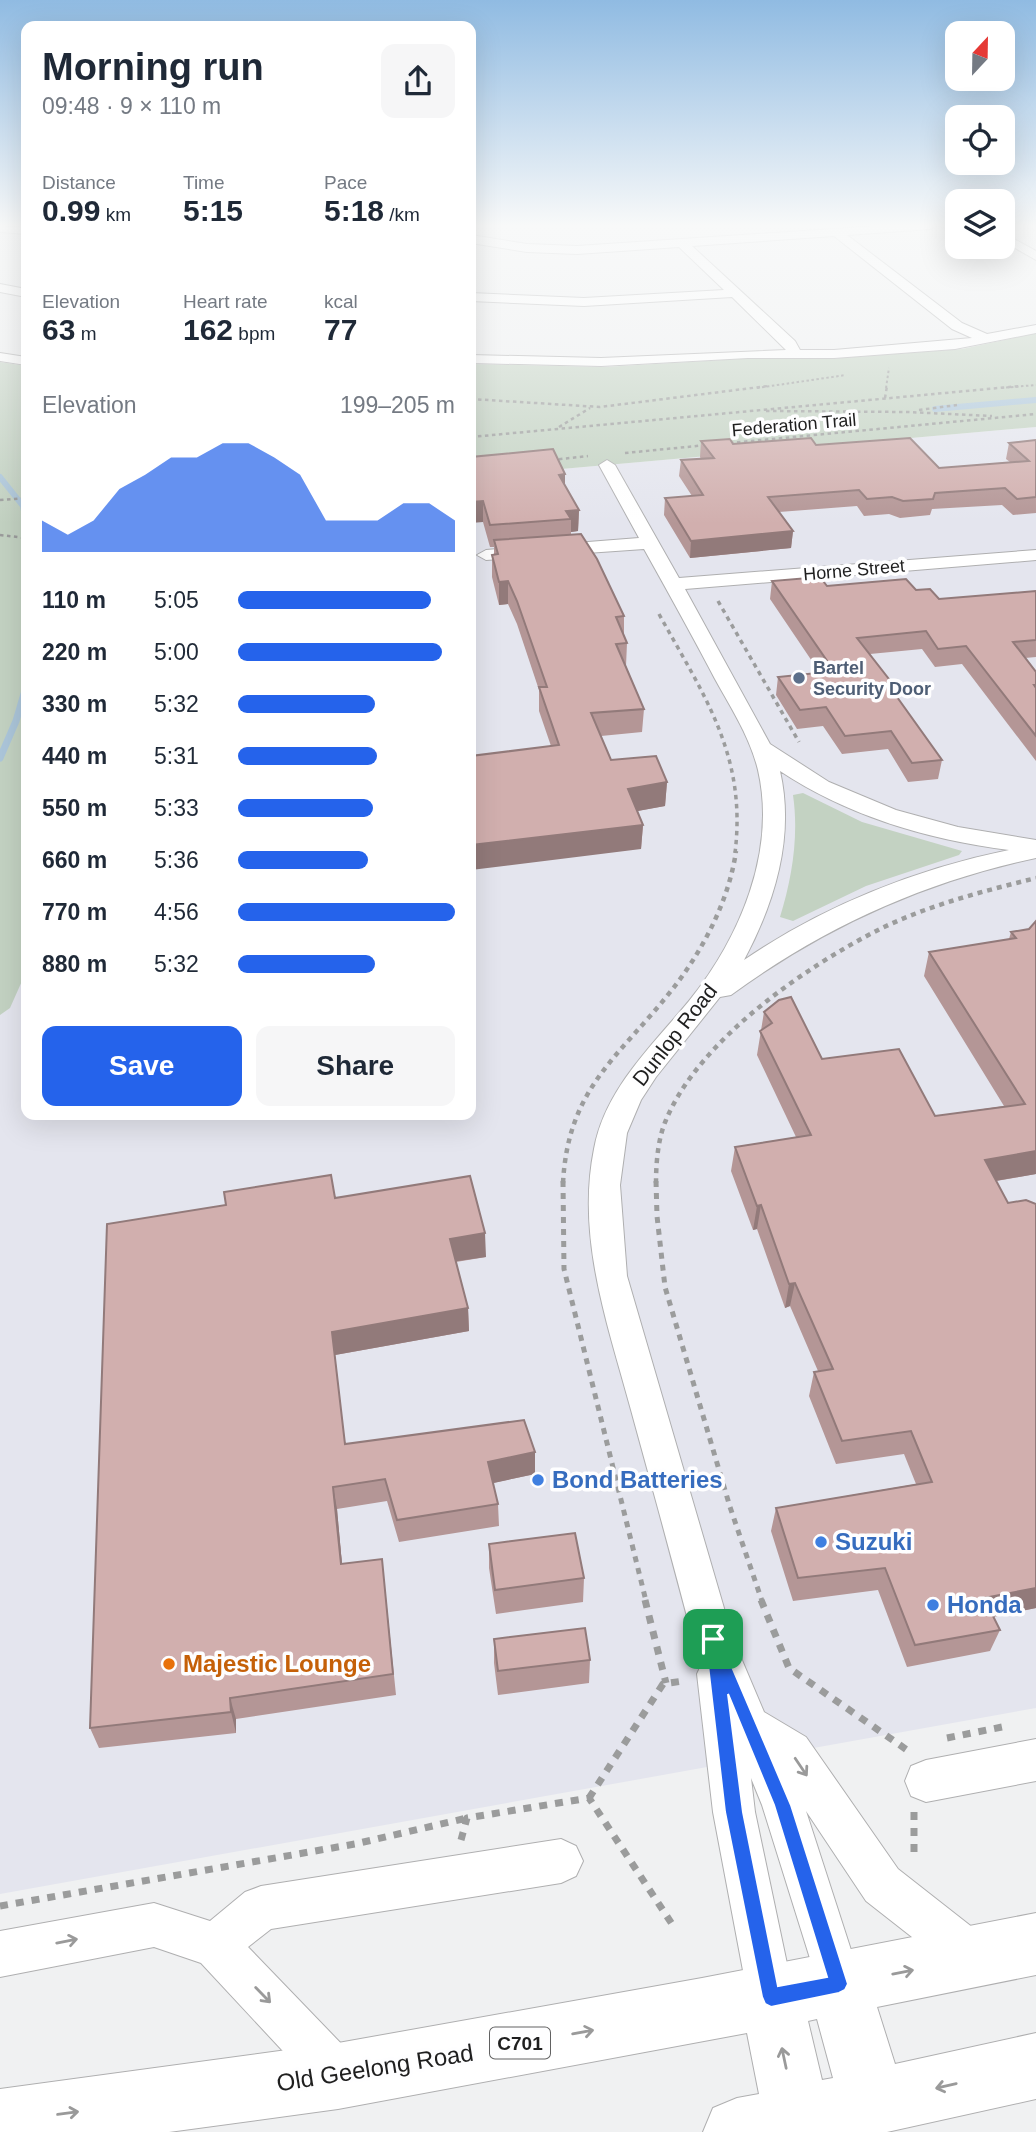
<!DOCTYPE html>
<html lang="en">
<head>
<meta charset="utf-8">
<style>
  body { margin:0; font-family:Arial,sans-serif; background:#f6f6f7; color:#1f2937; height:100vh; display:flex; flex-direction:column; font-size:26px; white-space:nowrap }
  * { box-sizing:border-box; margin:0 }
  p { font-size:23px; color:#747a83 }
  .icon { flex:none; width:38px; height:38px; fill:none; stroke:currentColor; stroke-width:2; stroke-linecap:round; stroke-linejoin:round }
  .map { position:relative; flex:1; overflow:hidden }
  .details { position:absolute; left:21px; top:21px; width:455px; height:1099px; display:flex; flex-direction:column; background:#fff; border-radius:14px; box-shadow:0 7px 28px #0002 }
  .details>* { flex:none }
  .needle { width:46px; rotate:22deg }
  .controls { position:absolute; left:945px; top:21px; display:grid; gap:14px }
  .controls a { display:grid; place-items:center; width:70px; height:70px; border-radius:14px; background:#fff; box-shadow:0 7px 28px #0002; font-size:35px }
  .pin { position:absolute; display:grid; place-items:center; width:60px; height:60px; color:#fff; margin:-30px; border-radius:14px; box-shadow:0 4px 10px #0006 }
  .round { display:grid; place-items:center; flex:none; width:74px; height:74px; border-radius:14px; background:#f6f6f7 }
  .headline { display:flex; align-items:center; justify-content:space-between; height:119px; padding:0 21px }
  h1 { font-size:38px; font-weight:800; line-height:52px }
  .metrics { display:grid; grid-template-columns:repeat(3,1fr); gap:10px; height:119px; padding:7px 21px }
  .metrics div { display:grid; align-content:center }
  .metrics b { font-size:30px; font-weight:800 }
  .metrics small { font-size:19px; font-weight:400 }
  .metrics p { font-size:19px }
  .chart { height:196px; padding:14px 21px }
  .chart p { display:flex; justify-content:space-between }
  .chart svg { width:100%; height:126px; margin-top:7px; fill:#2563eb; opacity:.7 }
  .cta { display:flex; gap:14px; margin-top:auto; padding:14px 21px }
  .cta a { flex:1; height:80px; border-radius:14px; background:#2563eb; color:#fff; font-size:28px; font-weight:800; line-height:80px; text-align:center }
  .cta a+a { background:#f6f6f7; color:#1f2937 }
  ul { padding:0 21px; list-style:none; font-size:23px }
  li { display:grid; grid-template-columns:112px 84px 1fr; align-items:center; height:52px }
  li i { height:18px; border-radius:9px; background:#2563eb }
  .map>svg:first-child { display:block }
</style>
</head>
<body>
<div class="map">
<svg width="1036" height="2132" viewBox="0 0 1036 2132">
  <rect width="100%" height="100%" fill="#f0f1f2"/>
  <path fill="#e4e5ee" d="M1036,427V1708L0,1894V520L26,518V1115H471V477Z"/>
  <path fill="#c3d2c2" d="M1036,333V427L471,477V364L604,367L739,359H828L962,349Z
    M0,362L26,366V972L10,1008L0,1015Z
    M803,793L862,822L962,851L959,855L866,886L793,921L780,917C792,878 799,836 793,795Z"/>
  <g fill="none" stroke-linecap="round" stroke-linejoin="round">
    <path stroke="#acc6da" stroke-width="6" d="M935,409L1036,400
      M0,477L23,506L26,521"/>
    <path stroke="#acc6da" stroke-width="7" d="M0,758L16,721L26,687"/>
    <g stroke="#afafb0" stroke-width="2">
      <path id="minor" d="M0,226L26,228V234L0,232Z
        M878,226H936L930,229L847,235L962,323L987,334L1036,325V333L955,349L834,358H748L601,366L471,363V355L601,358L786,350L732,297L584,306L471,301V293L584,298L724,290L679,247L577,254L527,252L471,243V235L527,244L577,246ZM834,236L952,329L972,338L834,350H800L795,341L692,246Z
        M938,226H957V230Z
        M1003,233L1036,251V260L1003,241Z
        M0,284L26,289V297L0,292Z
        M0,353L26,357V365L0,361Z
        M607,460L615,465L679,578L1036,550V560L685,589L770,744L829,782L896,810L958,827L1036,840V858C923,882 824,927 731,995L720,997L656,1077L641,1100L627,1133L620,1185L627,1276L733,1639L764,1712L806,1737L898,1869L986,1938L993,1954L986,1970L970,1977L954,1970L866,1901L806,1811L862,1984L855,2000L839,2007L823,2000L762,1805L751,1778L755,1812L794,1997L787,2013L771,2020L755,2013L748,1997L713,1812L697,1674L703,1661L693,1639C673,1563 652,1486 631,1410C608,1325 576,1238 594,1149C605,1089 652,1046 689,1001C739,939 777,852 758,770C750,737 731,708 715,679C692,635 668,592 644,549L486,560L477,555L486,550L639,538L599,465ZM780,771C848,816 929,840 1009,850C916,869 823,906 744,960C775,902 795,837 780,771Z
        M1036,1739V1781L926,1802L911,1796L905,1781L911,1766L926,1760Z
        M561,1839L576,1846L583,1861L576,1876L561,1883L271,1929L248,1947L355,2058L362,2075L355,2092L338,2099L321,2092L201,1963L154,1947L0,1977V1931L154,1903L210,1921L245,1892L261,1886Z"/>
    </g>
    <g stroke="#afafb0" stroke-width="2">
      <path id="primary" d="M1036,1913V1975L877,2007L895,2064L1036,2033V2099L887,2132H703L713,2108L737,2098L759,2094L747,2033L338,2109L169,2132H0V2089L338,2043L702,1978ZM817,2019L833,2078L822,2080L808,2021Z"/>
    </g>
    <path stroke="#9b9c9c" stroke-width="2" stroke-dasharray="2.5 2.5" stroke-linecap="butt" d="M757,388L846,375
      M886,388L889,368
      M1001,388L1036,385"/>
    <path stroke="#9b9c9c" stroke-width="2.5" stroke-dasharray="3.5 3.5" stroke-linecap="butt" d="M885,398L887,386
      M471,399L600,407L768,386
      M919,410L957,405
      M766,411L908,412L992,416
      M559,427L590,408
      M471,437L1020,386
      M730,443L1036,414
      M625,453L707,445
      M552,460L588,456
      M0,500L26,498
      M0,535L26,538"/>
    <path stroke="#9b9c9c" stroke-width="3.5" stroke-dasharray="4.5 4.5" stroke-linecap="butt" d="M718,601L799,742
      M659,614C704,696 747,755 735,853"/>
    <path stroke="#9b9c9c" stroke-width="4.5" stroke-dasharray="5 5" stroke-linecap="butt" d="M563,1183C568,1088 618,1058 671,991C702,952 729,901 736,851
      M656,1183C656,1163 658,1138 666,1120C699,1040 805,967 880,929C929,905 984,891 1036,878"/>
    <path stroke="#9b9c9c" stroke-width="5" stroke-dasharray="6 6" stroke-linecap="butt" d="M563,1181L564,1269L646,1601
      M656,1181L657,1216L665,1287L730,1507L762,1601"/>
    <path stroke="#9b9c9c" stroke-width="7" stroke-dasharray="8 8" stroke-linecap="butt" d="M645,1600L666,1683
      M761,1600L789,1668L907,1750
      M947,1738L1007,1726
      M589,1798L663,1684L683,1681
      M914,1812V1853
      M461,1840L467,1818L589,1798L672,1924
      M0,1906L355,1844L467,1818"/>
    <use href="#minor" fill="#fff" fill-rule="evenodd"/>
    <use href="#primary" fill="#fff" fill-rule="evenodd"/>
  </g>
  <path fill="#b49696" d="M1036,440V513L1013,515L1002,505L932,509L930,515L900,518L889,514L864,516L857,506L779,512L793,531L791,548L690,558L664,515L665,498L692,496L679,476L681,460L701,459L700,457L701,441L733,444L816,445L939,468L1010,462L1006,459L1009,443Z
    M471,457L565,474V485L579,510L578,531L571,532V535L624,616V635L627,643L626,666L644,709L642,732L601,736L611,760L667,782L665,806L637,811L643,825L641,849L551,746L539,711V690L517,624L508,604L499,605L492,577V555H494V547H490L483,522Z
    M772,581L827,586L916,590L939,599L1036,591V657L1025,658L1036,672V761L962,664L935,667L922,649L870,654L892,683L891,688L942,760L938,779L908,782L888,749L842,754L823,726L797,729L776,695L778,677L820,673L770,599Z
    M1036,921V1174L996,1181L1036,1608L993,1617L1000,1630L990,1651L907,1667L878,1590L793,1601L771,1531L776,1508L916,1484L904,1454L836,1464L809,1396L814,1372L818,1371L790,1306L785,1308L757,1229L753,1230L731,1171L735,1147L796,1137L757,1055L764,1012L822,1059L935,1116L1004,1106L924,976L929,952L1009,939L1011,932L1029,929Z
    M335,1198L486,1257L456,1262L468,1308L469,1331L335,1355L345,1444L535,1452V1474L493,1483L498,1504L499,1526L399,1542L387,1501L337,1509L342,1564L382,1559L396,1695L236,1719V1733L99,1748L90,1728Z
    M489,1544L584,1578L583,1602L496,1614L489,1568Z
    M494,1639L590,1660L589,1683L498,1695L494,1663Z"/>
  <path fill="#927a7a" d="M565,474V495L559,475Z
    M483,501V522L471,523V502Z
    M579,510L578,531L571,532V519L566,511Z
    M793,531L791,548L690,558L691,541Z
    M508,581V604L499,605V582Z
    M667,782L665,806L627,813L628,789Z
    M643,825L641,849L471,870V845Z
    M1036,1151V1174L978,1184L985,1160Z
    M761,1205L757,1229L753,1230L757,1206Z
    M485,1233L486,1257L451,1262L450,1239Z
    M795,1283L790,1306L785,1308L789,1284Z
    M468,1308L469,1331L335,1355L332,1332Z
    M535,1452V1474L489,1484L488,1462Z
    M333,1487L337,1509L344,1586L341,1564Z
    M1036,1588V1608L975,1620L984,1598Z
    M230,1698L236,1719V1733L231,1712Z"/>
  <path fill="#d1afae" stroke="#927a7a" stroke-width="2" d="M811,438L816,445L910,438L939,468L1029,461L1009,443L1036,440V497L1017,499L1005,488L935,493L933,499L903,501L892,497L867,499L859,490L768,497L793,531L691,541L665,498L703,495L681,460L714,458L701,441L730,439L733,444Z
    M553,449L565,474L559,475L579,510L566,511L571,519L490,525L483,501L471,502V457Z
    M581,534L597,559L624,616L616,617L627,643L616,644L644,709L591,713L611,760L656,756L667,782L628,789L643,825L471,845V756L559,745L539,687H547L517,601L508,581L499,582L492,555L498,554L494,540Z
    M820,577L827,586L906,579L916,590L930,589L939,599L1036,591V640L1013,642L1036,672V685H1034L1036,688V736L966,646L938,649L926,631L857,638L892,683H887L942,760L912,763L891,731L845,736L826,707L800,710L778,677L827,672L824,669L832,668L772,581Z
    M1036,921V1151L985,1160L1008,1203L1026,1200L1036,1204V1588L984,1598L1000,1630L915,1645L885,1568L798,1578L776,1508L932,1482L911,1431L842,1441L814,1372L833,1369L795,1283L789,1284L761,1205L757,1206L735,1147L811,1135L760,1031L772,1023L764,1012L779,1000L791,997L822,1059L899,1049L935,1116L1025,1104L929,952L1016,938L1011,932L1029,929Z
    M331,1175L335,1198L470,1176L485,1233L450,1239L468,1308L332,1332L345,1444L524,1420L535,1452L488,1462L498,1504L397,1520L385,1479L333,1487L341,1564L382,1559L393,1674L230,1698L231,1712L90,1728L107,1224L226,1205L224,1192Z
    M575,1533L584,1578L495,1590L489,1544Z
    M585,1628L590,1660L498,1671L494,1639Z"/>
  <defs><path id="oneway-shaft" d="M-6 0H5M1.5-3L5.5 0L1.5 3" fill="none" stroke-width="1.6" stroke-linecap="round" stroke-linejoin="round" transform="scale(1.75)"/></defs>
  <g stroke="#9a9a9a">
    <use href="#oneway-shaft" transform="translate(801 1767) rotate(56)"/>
    <use href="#oneway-shaft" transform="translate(67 1941) rotate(-11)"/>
    <use href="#oneway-shaft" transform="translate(903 1972) rotate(-11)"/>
    <use href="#oneway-shaft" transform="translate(263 1995) rotate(46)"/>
    <use href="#oneway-shaft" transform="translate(583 2032) rotate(-10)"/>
    <use href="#oneway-shaft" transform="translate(784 2058) rotate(-102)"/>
    <use href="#oneway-shaft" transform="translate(946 2086) rotate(167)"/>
    <use href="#oneway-shaft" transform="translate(68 2113) rotate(-8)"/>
  </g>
  <linearGradient id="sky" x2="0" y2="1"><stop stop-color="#90bbe2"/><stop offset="0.43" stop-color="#f8f9f9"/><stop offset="1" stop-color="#f8f9f9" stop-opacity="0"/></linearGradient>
  <rect width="1036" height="524" fill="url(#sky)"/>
  <path fill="#2563eb" stroke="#fff" stroke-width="2" fill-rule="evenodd" d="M713,1632L718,1634L791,1805L848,1984L845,1990L839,1993L771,2007L765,2004L762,1997L725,1812L705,1639L707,1634ZM728,1694L774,1805L827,1977L778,1986L743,1812Z"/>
  <circle fill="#5c6f8a" stroke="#fefeff" stroke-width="2.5" cx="799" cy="678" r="7"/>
  <g fill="#3f7fe0" stroke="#fefeff" stroke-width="2.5">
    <circle cx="538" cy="1480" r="7"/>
    <circle cx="821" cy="1542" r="7"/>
    <circle cx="933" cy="1605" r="7"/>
  </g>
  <circle fill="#e8710a" stroke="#fefeff" stroke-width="2.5" cx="169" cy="1664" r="7"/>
  <g text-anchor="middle" stroke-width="7" stroke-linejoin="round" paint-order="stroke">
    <g font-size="18" fill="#1f1f1f" stroke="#fefeff">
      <text transform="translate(794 425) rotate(-5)" y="6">Federation Trail</text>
      <text transform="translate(854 570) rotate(-5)" y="6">Horne Street</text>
    </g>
    <g font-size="18" font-weight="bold" fill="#4e5e75" stroke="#fefeff" text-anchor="start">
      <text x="813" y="674">Bartel<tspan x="813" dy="21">Security Door</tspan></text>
    </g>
    <rect fill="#fefeff" stroke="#626262" stroke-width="2" x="490" y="2027.5" width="60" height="31" rx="5"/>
    <g font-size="19" font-weight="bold" fill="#1f1f1f">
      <text x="520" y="2050">C701</text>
    </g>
    <g font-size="21" fill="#1f1f1f" stroke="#fefeff">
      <text transform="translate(675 1035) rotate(-52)" y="7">Dunlop Road</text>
    </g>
    <g font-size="24" font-weight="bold" fill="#366cbe" stroke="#fefeff" text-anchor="start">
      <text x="552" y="1488">Bond Batteries</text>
      <text x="835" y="1550">Suzuki</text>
      <text x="947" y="1613">Honda</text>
    </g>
    <g font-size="24" font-weight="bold" fill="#c56008" stroke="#fefeff" text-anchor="start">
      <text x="183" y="1672">Majestic Lounge</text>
    </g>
    <g font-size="24" fill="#1f1f1f" stroke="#fefeff">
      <text transform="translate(375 2068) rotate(-9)" y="8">Old Geelong Road</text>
    </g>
  </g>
</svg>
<div class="controls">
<a><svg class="needle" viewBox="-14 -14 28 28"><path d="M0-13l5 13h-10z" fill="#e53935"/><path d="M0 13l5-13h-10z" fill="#747a83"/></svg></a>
<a><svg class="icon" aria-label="locate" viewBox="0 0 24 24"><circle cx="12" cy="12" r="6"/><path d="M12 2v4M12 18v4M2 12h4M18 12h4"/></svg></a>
<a><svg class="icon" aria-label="layers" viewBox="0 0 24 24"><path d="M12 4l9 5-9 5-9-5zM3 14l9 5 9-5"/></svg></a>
</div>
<div class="pin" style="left:713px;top:1639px;background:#1e9e55"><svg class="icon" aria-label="arrive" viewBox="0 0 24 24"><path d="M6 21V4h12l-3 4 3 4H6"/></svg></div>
<section class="details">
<div class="headline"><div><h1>Morning run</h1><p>09:48 · 9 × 110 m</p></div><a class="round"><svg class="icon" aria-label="share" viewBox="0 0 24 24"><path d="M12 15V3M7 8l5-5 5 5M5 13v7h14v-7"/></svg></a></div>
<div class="metrics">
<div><p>Distance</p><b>0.99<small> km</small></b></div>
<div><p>Time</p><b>5:15</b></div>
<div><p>Pace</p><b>5:18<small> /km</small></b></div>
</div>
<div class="metrics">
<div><p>Elevation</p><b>63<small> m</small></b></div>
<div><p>Heart rate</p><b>162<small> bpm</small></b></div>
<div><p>kcal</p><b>77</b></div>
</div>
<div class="chart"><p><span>Elevation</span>199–205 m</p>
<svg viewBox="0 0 160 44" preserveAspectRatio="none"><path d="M0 44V33L10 38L20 33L30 22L40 17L50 11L60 11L70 6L80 6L90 11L100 17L110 33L120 33L130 33L140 27L150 27L160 33V44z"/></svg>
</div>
<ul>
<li><b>110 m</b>5:05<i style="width:89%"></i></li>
<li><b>220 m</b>5:00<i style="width:94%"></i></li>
<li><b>330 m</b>5:32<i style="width:63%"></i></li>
<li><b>440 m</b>5:31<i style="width:64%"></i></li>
<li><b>550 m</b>5:33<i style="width:62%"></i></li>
<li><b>660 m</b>5:36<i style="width:60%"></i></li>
<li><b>770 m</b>4:56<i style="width:100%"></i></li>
<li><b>880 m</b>5:32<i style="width:63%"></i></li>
</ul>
<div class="cta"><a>Save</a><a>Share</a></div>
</section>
</div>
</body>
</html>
